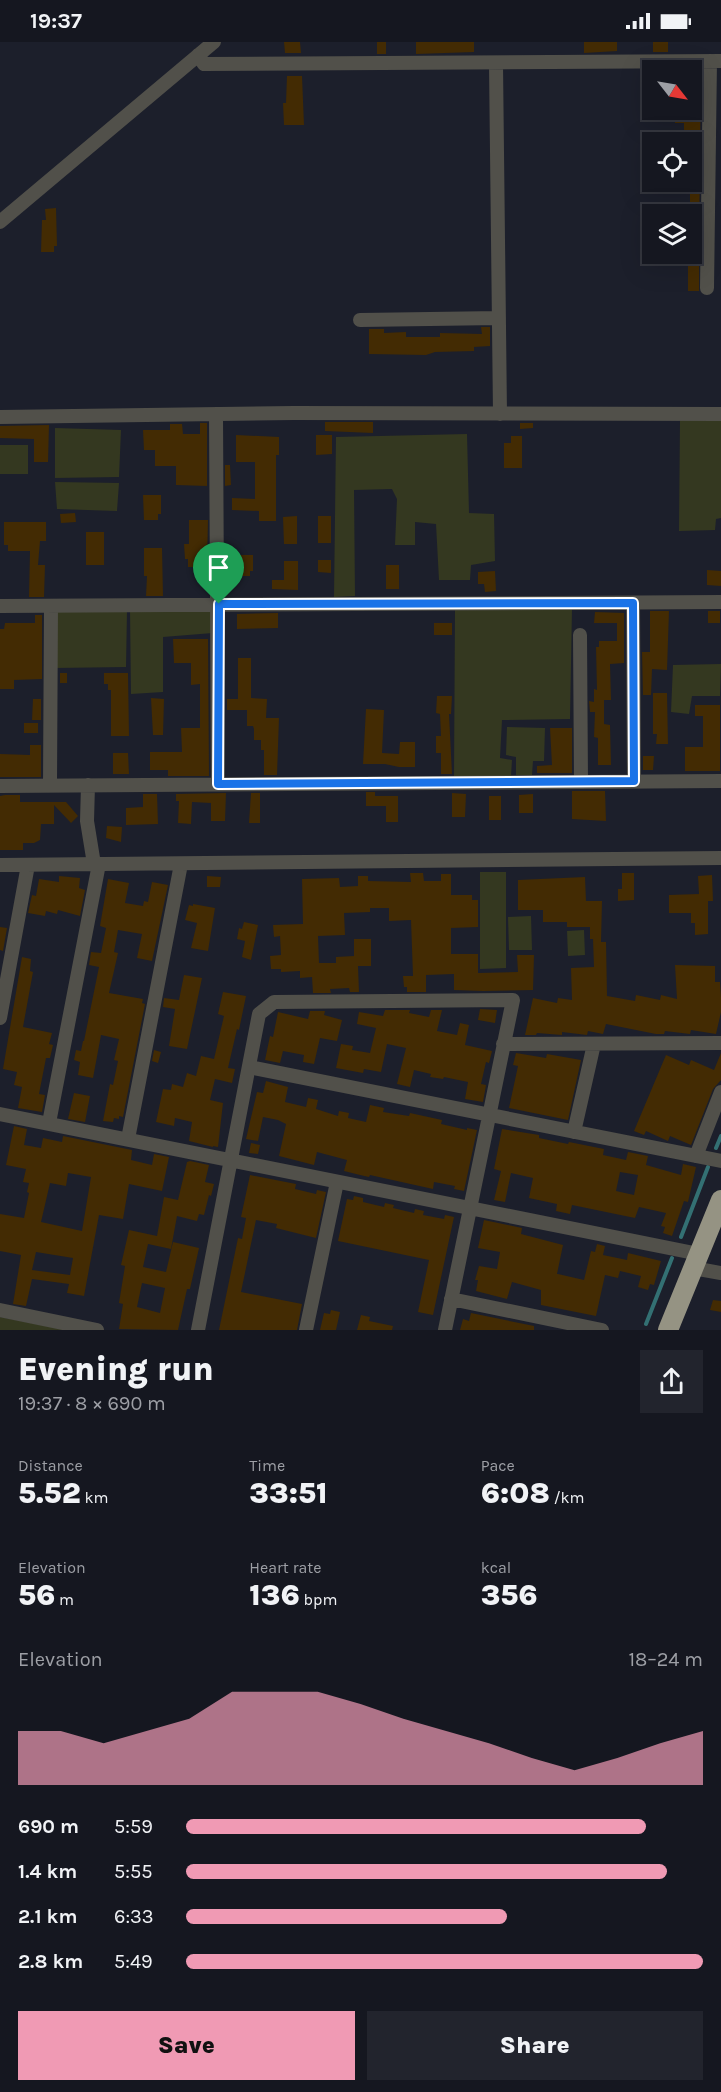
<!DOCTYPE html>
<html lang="en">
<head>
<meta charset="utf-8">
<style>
  body { margin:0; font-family:Karla,sans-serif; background:#22242d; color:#f1f3f6; height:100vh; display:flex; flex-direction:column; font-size:22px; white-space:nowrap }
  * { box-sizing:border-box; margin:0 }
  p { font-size:20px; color:#9d9fa5 }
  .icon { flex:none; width:33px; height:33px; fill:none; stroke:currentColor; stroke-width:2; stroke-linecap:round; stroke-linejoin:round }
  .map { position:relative; height:1288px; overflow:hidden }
  .details { display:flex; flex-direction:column; background:#151720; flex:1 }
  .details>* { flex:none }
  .needle { width:39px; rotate:121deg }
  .buttons { position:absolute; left:642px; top:18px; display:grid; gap:12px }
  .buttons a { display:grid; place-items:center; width:60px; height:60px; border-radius:0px; background:#151720; box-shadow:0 6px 24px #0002,0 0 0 2px #34363e; font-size:30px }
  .pin { position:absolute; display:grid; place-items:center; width:51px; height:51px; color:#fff; margin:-62px -26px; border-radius:50% 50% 50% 0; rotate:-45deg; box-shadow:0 0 6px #0007 }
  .pin .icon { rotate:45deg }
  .round { display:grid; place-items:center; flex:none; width:63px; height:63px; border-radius:0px; background:#22242d }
  .headline { display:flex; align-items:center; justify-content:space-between; height:102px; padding:0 18px }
  h1 { font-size:33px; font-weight:800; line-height:45px }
  .metrics { display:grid; grid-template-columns:repeat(3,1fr); gap:9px; height:102px; padding:6px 18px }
  .metrics div { display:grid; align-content:center }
  .metrics b { font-size:30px; font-weight:800 }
  .metrics small { font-size:16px; font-weight:400 }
  .metrics p { font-size:16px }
  .chart { height:168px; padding:12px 18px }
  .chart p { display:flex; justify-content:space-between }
  .chart svg { width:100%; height:108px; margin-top:6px; fill:#f09ab4; opacity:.7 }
  .primary-button { display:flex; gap:12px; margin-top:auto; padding:12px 18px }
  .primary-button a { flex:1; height:69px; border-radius:0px; background:#f09ab4; color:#111; font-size:24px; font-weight:800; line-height:69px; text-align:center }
  .primary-button a+a { background:#22242d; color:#f1f3f6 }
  ul { padding:0 18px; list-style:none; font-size:20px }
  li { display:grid; grid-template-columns:96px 72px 1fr; align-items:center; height:45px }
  li i { height:15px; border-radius:8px; background:#f09ab4 }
  .status { display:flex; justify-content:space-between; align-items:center; height:42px; padding:0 30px; background:#151720; direction:ltr }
  .status svg { height:16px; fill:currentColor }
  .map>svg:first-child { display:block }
</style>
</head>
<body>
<div class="status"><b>19:37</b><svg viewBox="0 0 49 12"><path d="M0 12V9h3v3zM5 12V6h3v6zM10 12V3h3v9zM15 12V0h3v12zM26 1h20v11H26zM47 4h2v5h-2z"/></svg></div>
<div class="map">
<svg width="721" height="1288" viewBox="0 0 721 1288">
  <rect width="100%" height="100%" fill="#1c1f2b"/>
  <path fill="#343820" d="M680,377H721V476L716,477L715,488L679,489Z
    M55,386L121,388L119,435L55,436Z
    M467,392L469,471L494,472L495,519L471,523L470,538H439L436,482L415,480V503H395L397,457L392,447L354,448L355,554L334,555L336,395Z
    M0,403H28V432H0Z
    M55,440L119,441L117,469L57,467Z
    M572,566L570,677L502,678L500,716L512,718L511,734L454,735L455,568Z
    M213,567V591L163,595V650L131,652L130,568Z
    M55,569H127L126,625L54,626Z
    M721,622L720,654H692L689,672L671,670L673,623Z
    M507,685L545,686L544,719H533L532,733H516V715L506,713Z
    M480,830H506V926L480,927Z
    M531,874L532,908H509L508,875Z
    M584,888L585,913L568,914L567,889Z
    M0,1275L67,1288H0Z"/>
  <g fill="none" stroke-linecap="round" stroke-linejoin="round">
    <path stroke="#337073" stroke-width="4" d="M716,1106L721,1094
      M681,1195L708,1125
      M646,1282L672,1216"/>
  </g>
  <path fill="#432b03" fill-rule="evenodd" d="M284,0H300L301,11H285Z
    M377,0H386V12H377Z
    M416,0H474V10L416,12Z
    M584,0H617V9L584,11Z
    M653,0H668V10H653Z
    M692,31H701L700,103L692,104V100H684V81H675V71L687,70V68H692Z
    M287,34H302L304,83H284L283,61H286Z
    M692,130H700L699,181H692L690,172V140H692Z
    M56,166L57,204H54V210H41L42,178H46L45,167Z
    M692,206H699V249H688V223Z
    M481,285H490V304L474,305V309L435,310L426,313L369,312V287H384V291L406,290V295H440V291L482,292Z
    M325,380H373V391L325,389Z
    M200,381H207V444L176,443V424H155V408H144L143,388H170V382H182L183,392H200Z
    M520,381H533V386L520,387Z
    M49,383L48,420H34V397L0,396V384Z
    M236,393L279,395V413H276V479H259V469L232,468V456L255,457V420H236Z
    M316,393H332V412L316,413Z
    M511,394H522V426H504V401H511Z
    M225,423H230L231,443L225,444Z
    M143,453H161V472H158V478H144Z
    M75,471L76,480L61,481L60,472Z
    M297,474V502H284L283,475Z
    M318,474H331V501H318Z
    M189,478H208L207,520H198V525H188V517H185L184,502H189Z
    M4,480H46V499H40L38,523H45L44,555H29L30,509H8V503H4Z
    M86,490H104V523H86Z
    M144,506H162L163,554H146L147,534H144Z
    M238,513H253V529H250V534H237Z
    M318,518H331V531L318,530Z
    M284,519H298V548L272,547V538H284Z
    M386,523H399V547H386Z
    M707,528L721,529V544L707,543Z
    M495,529L496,549L485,550L484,542H478V530Z
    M650,569H669L667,628L652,627L651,653H643L642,610H650Z
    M708,569H720V581H708Z
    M595,570L624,571V621L610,622L611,658H604V682L610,683L611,723H598V696L594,695L595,670H590L589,659L594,660V647L597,648L596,605H599V599H617V581H594Z
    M278,571V586L237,587V572Z
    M35,573H42V637L14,638V647H0V587H4L5,581H35Z
    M434,581H452V593H434Z
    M173,597H208L209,734H168V728H150V710H182L181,686H200V642L191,643V621H174Z
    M238,616H251V656L267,657L266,676H279L277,733H264V708H261V698H254V687L253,684H247V668H227V657H238Z
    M60,631H67V641H60Z
    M104,631H128L129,694H111V648H108V642H104Z
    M653,651H667L668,702H656L657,692H653Z
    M437,654H452L451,672H449L452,732H441V711H436V694H441L440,672L436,671Z
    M151,656L164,657L163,693H153Z
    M33,657H41V678H32Z
    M695,663H720V729H685V705H703V674H695Z
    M366,667L384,668L382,711L399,712L400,700H415V725H399L385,722H363Z
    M24,681H38V691H24Z
    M550,686H572V731H537V724L552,723Z
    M30,703H41V735H0V712L30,713Z
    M113,711H128L129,732H113Z
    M643,714H654L653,728H643Z
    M572,749H605L606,779L572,777Z
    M366,750H375V754H398V780H386V764H366Z
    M226,751L225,779H211V761L192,760L191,782L178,781L179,759H176V752Z
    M251,751H260V781H249Z
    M452,751L466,752L465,775H452Z
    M143,752H157L158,782L126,783V766L143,765Z
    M533,752V771H519V753Z
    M5,753H20V760H66L78,774L71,781L54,763V782H41L40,798L34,801H23V808H0V754Z
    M489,754H501V778H489Z
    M107,784L122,785L121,800L106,796Z
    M410,831H423L424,839H441V832H451V853H472V858H478V885L451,886V912H478V931L518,930L517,913H534L533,948L483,949L454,948V932L426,933V950H407V945H404L403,934H413L411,878L389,879V866H370V870L344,871L345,893L318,894L319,921H336V915L354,914V897H371V924H358L359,950H350L349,946L330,947L331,951H313L312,935L300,936V929L281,930V927H271L270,914L281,913L280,894L274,895L273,883L303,882L302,837L339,836L340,845L358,844V834H368V839L411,840Z
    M622,831H634V858L618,859V847H622Z
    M712,833L713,859H708V892L695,893V881H691V871H669V853L699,852L698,834Z
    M59,834L80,836L79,846L85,848L80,874L58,868L57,872L46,869L45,874L28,871L32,853L36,854L39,837L59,840Z
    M207,834L221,835L220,845H207Z
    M585,835L586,859H602L601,900H606L607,954L635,959L636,953L660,958L661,953L677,957L675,923L715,924V940H720L721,955V970L716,992L691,988L690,992L665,989L664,992H656L606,982L603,992L588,989L587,993L562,990V993L537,991L536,993H525L533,956L557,961L558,956L572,958L571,926L594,925L593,897H590V885H567V880H543V868H518V838Z
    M108,837L129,841L125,861L143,864L144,859L148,860L152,840L168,843L152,919L137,916L142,892L118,888L114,910L118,911L109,951L143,957L142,961L145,962L123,1075L119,1074V1077L114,1076L113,1080L103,1079L110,1042L113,1043L118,1019L114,1018L119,997L101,993L93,1036L78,1033L80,1020L74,1018L76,1008L81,1009L83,999H84L99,925L89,923L91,910L101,911L106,886L100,884Z
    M193,862L215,866L208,909L191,906L197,881L185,878L189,863L193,864Z
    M244,880L258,883L251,918L242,915L245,899L237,897L239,886L242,887Z
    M0,885L7,886L3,909L0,908Z
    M22,915L31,917L30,929L33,930L23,985L52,991L49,1002L53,1003L50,1016H46L39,1052L45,1053L42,1070L18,1066L22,1045L14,1043L17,1030L3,1027Z
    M184,933L202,936L187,1007L169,1004L175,967L163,965L164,956L179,958Z
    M223,950L246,954L239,988L237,987L228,1026L235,1027L232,1041L215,1037L210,1058L223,1061L218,1105L213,1104V1105L189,1099L192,1080L175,1076L174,1084L156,1080L163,1047L171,1048L172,1042L183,1045L187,1031L196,1034L201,1014L214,1017L224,974L218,972Z
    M480,967L497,968L495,981L478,978Z
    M385,968H410L409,971L429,975L431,968H442L437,989L457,993L460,981L469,983L465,1003L492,1009L489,1021L486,1020L481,1042L486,1043L483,1060L465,1057L468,1040L444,1035L443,1037L430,1035L431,1032L414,1028L410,1045L397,1042L406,1006L387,1002L381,1030L364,1027L363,1031L336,1026L341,1002L353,1004L352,1008L370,1011L376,986L357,982L359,970L383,974Z
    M310,969H325L324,973L342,978L337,999L320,996L314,1022L303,1020L304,1013L283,1009L280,1021L265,1018L270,994L273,995L278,970L308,977Z
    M154,1008L161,1010L158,1021L152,1019Z
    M516,1011L546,1016L547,1012L581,1018L568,1078L509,1066L518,1024L513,1023Z
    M721,1011V1038L713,1047L691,1103L670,1094L668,1099L646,1089L644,1093L634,1089L666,1013L689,1023L691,1018L714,1028Z
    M266,1039L288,1045L285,1060L306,1065L308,1056L318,1058L316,1067L338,1074L339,1069L349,1071L348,1076L366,1080L370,1063L384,1066L383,1070L409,1074L410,1071L442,1078L441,1082L467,1088V1086L477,1088L464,1149L454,1147L455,1144L434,1140L433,1147L370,1133L369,1135L360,1133L344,1129L347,1118L317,1110L314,1123L279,1114L286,1082L278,1078L263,1075L258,1099L246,1097L257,1050L263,1051Z
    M74,1051L90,1054L85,1080L68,1077Z
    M14,1084L27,1087L24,1103L41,1106L43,1096L62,1100L63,1094L132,1108L131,1118L152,1123L154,1112L169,1115L162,1149L129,1142L123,1177L99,1173L84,1254L67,1251L69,1242L32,1237L26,1264L13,1262L21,1213L0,1209V1172L24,1176L29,1151L27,1150L29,1141L23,1140L26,1127L6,1123ZM68,1131L91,1135L82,1189L41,1180L50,1141L66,1144ZM36,1210L73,1216L70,1233L32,1228Z
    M502,1087L539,1093V1096L568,1102L569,1100L604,1107L603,1113L626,1118L628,1110L648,1114L646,1123L681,1133L683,1122L696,1125L688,1160L684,1159L672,1194L663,1191L665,1185L661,1184L666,1171L639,1165L635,1176L572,1163L570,1172L556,1169L557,1162L529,1156L533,1136L511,1131L505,1160L494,1158L501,1129L494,1127ZM620,1130L638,1133L634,1153L616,1149Z
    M251,1101L260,1103L258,1112L249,1111Z
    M190,1119L209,1123L205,1140L214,1142L211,1154L209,1153L204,1173L199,1172L197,1179L177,1174L171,1207L148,1202L143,1225L166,1230L173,1200L199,1206L190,1247H187L178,1288L119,1287L123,1262L119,1261L125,1224L121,1223L129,1188L157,1194L164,1155L178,1158L187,1120ZM142,1241L165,1246L160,1271L137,1265Z
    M250,1133L296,1142L295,1147L316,1152L317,1148L326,1150L316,1196L276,1186L277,1182L256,1178L241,1250L302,1262L297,1288H219L238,1196L242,1197L246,1176L241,1175Z
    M354,1154L363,1156V1160L384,1165L385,1161L394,1163L393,1166L414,1171L415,1167L424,1169L423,1173L444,1177L445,1173L454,1175L433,1273L418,1270L429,1218L338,1199L347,1157L353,1158Z
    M484,1178L522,1186L521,1192L563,1203L557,1232H558L584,1238L591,1209L595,1210L597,1202L605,1204L603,1213L627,1218L628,1211L661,1219L654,1243L650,1242L648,1248L638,1245L641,1234L620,1229L618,1236L605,1233L596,1274L541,1263V1248L512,1240L507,1257L476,1249L478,1238H475L479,1224L497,1227L500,1210L478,1206Z
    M713,1258L721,1259V1270L710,1268Z
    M331,1268L340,1270L336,1288H320L324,1271L330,1272Z
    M471,1271L534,1284V1288H460L463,1277L469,1279Z
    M361,1273L370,1275L369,1279L393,1284L392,1288H357Z"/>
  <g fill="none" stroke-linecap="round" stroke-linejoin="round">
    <path stroke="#51504a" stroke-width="14" d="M198,13L204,22L721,19
      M496,22L500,372
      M0,180L214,0
      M707,246L710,19
      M360,278L499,276
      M216,372L218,742
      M0,375L294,371L721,372
      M633,561L634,739
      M0,564L721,560
      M580,593L581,740
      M50,743L51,564
      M88,743L87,779L94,822
      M0,744L721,739
      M0,823L721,816
      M0,976L28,823
      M503,1002L721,1001
      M249,1025L721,1119
      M0,1072L699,1212
      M49,1081L99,822
      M574,1090L594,1002
      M128,1097L181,822
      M696,1114L721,1050
      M693,1226L721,1231
      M451,1257L602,1288
      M0,1268L97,1288
      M198,1288L259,972L274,960L513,958L445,1288
      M306,1288L337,1140"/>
    <path stroke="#959383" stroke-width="20" d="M668,1288L721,1158"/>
  </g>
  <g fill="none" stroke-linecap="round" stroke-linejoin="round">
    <g stroke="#fff" stroke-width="12">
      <path id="route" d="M633,561L634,739L218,742L219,562Z"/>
    </g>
    <use href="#route" stroke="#1a73e8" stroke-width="8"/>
  </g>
</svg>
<div class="buttons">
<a><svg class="needle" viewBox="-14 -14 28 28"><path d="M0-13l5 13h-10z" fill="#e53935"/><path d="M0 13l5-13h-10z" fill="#9d9fa5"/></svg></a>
<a><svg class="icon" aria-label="locate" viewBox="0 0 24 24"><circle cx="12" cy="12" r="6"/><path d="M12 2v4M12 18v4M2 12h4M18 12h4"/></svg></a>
<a><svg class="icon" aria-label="layers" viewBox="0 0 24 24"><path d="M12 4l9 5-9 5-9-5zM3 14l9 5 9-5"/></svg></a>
</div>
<div class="pin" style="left:219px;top:562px;background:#1e9e55"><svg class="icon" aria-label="arrive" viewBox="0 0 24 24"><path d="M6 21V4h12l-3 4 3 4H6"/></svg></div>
</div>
<section class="details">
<div class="headline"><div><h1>Evening run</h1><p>19:37 · 8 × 690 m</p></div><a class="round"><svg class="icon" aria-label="share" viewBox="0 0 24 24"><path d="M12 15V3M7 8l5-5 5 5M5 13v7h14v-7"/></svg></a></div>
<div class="metrics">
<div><p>Distance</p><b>5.52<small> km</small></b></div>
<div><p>Time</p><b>33:51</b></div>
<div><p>Pace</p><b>6:08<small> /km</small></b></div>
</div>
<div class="metrics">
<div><p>Elevation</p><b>56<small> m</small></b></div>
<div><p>Heart rate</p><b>136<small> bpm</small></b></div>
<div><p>kcal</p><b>356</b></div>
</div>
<div class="chart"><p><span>Elevation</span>18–24 m</p>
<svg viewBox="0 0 160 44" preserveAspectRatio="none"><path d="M0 44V22L10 22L20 27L30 22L40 17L50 6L60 6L70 6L80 11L90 17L100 22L110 27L120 33L130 38L140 33L150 27L160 22V44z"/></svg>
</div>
<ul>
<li><b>690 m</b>5:59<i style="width:89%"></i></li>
<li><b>1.4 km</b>5:55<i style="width:93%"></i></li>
<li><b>2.1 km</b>6:33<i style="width:62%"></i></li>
<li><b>2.8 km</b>5:49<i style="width:100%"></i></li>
</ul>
<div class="primary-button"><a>Save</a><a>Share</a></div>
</section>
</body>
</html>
